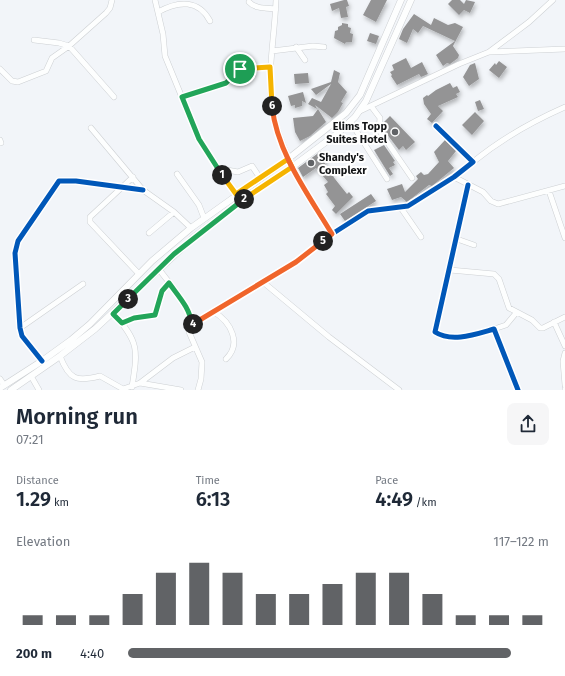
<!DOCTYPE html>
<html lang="en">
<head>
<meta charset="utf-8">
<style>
  body { margin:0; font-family:"Fira Sans",sans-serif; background:#f6f6f7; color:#1f2937; height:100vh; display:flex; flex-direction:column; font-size:15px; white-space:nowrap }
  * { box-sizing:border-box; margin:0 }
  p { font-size:13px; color:#747a83 }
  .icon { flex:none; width:22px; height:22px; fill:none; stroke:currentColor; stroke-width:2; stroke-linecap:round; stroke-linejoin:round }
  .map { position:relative; height:390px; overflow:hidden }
  .details { display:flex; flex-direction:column; background:#fff; flex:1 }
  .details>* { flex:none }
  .pin { position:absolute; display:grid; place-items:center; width:34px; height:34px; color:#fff; margin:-17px; border:2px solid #fff; border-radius:50%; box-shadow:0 1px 4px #0007 }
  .km { position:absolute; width:20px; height:20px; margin:-10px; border-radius:50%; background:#222; color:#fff; font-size:11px; line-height:20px; text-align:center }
  .round { display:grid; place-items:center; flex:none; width:42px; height:42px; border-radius:8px; background:#f6f6f7 }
  .headline { display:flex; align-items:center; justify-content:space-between; height:68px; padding:0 16px }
  h1 { font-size:22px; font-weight:600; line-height:30px }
  .figures { display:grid; grid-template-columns:repeat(3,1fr); gap:6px; height:68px; padding:4px 16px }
  .figures div { display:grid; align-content:center }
  .figures b { font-size:20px; font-weight:600 }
  .figures small { font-size:11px; font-weight:400 }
  .figures p { font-size:11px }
  .chart { height:112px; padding:8px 16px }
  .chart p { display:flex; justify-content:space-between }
  .chart svg { width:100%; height:72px; margin-top:4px; stroke:#616366; stroke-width:6 }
  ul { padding:0 16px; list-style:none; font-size:13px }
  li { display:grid; grid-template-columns:64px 48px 1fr; align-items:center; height:30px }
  li i { height:10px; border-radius:5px; background:#616366 }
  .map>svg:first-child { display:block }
</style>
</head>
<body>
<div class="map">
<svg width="565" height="390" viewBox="0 0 565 390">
  <defs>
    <filter id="shadow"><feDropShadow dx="1.5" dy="3" stdDeviation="2" flood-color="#0004"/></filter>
  </defs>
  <rect width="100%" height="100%" fill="#f2f5f9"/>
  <path fill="#949495" filter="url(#shadow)" d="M344,0H347L349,6L346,7L348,17L341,18L339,8L332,11L330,4Z
    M371,0H387L376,22L363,15Z
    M452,0H460L464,4L466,0L475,2L470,13L464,10L459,15L448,4Z
    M414,14L431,25L434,18L448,25L455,23L463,27L453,46L459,55L458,58L450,64L447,63L443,66L436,55L455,41L423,26L418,33L413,29L407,43L399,39L403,29Z
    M342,23L348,24V27L351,28L350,33L353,34L352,42H346L345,44L334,38L335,31L338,30V27L342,25Z
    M370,33L379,36L376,44L367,41Z
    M406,58L411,68L422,62L428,74L421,77L419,74L397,85L391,76L392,75L390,72L394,70L392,65Z
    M499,61L507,67L499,78L489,70L495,63L496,65Z
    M475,63L479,79L469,86L463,77L470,65Z
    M334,70L340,73L338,82L347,92L341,102L343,103L338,112L332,118L315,105L317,109L308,104L312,98L321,102L331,84L316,95L311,89L331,82Z
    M308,73L309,83L295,84L294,74Z
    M450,83L453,88L457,86L460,92L456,94L458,97L438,106L443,111L432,123L427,119L431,114L424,104L423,98L427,95L428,96L436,90Z
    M303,92L306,103L302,101V106L295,108V105L291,106L288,96Z
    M480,100L484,109L478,111L475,102Z
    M318,109L326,122L310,136L300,141L295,132L293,118L313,116Z
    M475,112L484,121L472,135L462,125Z
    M390,116L415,142L406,150L403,146L399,150L383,129L387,125L384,122Z
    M445,140L456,151L448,161L454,168L432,186L429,185L407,202L401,197L392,200L387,189L402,184L405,192L418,179L416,176L421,172L424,175L428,174L439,162L434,152Z
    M384,145L395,161L393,162L395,165L389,168L393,174L390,176L374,150Z
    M321,151L327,159L324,162L335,179L347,194L349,192L353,197L336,214L332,210L335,206L326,194L328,192L324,185L328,182L316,168L303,177L298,168Z
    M371,194L376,201L345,221L340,214Z"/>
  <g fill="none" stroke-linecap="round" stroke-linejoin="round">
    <g stroke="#cdd0d3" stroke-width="6">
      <path id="minor" d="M155,0L163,34L165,56L199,139L236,194
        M276,0C275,29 270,57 270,86C272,142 304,187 332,234
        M249,2C255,9 267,8 276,9
        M158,12C179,0 199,0 210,21
        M34,40L59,43L69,46L114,97
        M296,47L305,60
        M272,51L313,46L324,47
        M489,52L529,22L553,0
        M0,69L12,81L18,82L46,71L52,58L69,46L106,13L110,8L112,0
        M182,97L226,83L240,69L270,67
        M371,106L380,118L379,130L412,178
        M360,111L459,64L489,52L565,49
        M350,121L387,179
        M91,128L143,190L174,212L191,228
        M0,140L1,143
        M473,162C501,139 531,122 565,107
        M227,170L238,172L252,166L260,178
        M177,174L199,205L204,218
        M133,177L90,217V222L139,274
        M454,177L483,192L491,201L498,204L565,186
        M468,185L435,332C452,343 476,334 494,329L518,390
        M549,191L565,238
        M401,208L421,237
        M149,233L174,212
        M457,239L474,245
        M159,269C171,287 197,309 189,332L202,362L201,379L198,390
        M450,270L494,274L499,279L509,308L532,320L540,328H543L565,317
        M263,282L329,337L399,390
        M214,312C231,322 242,344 226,359
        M113,313C139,342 138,349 132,387
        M554,322L565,346
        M122,323L134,318L155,315L162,291L169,283
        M192,325L296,262L332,234L368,211L408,206L454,177L473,162L436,126
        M20,328L83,284
        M494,329L506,325L516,313
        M565,353L563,361L565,385
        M60,356C69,380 77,382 100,376L123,389L140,383L181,390
        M42,361L22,336L20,328L15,253L18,241L59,181H76L143,190
        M31,376L39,390
        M0,379L4,385
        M140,383L173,358L195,347
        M565,390V389"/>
    </g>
    <g stroke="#cdd0d3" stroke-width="7">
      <path id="major" d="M0,388L42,361L71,340L90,324L152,261L191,228L288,159L346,113L360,95L401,0
        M11,390L60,356L95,329L194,237L240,202L292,167L338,133L355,117L366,101L411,0"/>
    </g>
    <use href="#minor" stroke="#fdfefe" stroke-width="5"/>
    <use href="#major" stroke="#fdfefe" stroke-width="6"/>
    <g stroke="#fff" stroke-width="8">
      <path id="cycleway" d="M468,185L435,332C452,343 476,334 494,329L518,390
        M192,325L296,262L332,234L368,211L408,206L454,177L473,162L436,126
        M42,361L22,336L20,328L15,253L18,241L59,181H76L143,190"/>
    </g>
    <use href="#cycleway" stroke="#0057b8" stroke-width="5"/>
  </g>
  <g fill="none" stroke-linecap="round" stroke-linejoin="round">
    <g stroke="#fff" stroke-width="8">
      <path id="split-1" d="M222,175L199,139L182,97L226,83L240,69"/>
    </g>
    <g stroke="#fff" stroke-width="8">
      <path id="split-2" d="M222,175L236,194L288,159L292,167L244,199"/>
    </g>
    <g stroke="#fff" stroke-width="8">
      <path id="split-3" d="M128,299L174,254L244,199"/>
    </g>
    <g stroke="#fff" stroke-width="8">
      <path id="split-4" d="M128,299L113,314L122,323L134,318L155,315L162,291L169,283C179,297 190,308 192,325L193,324"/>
    </g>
    <g stroke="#fff" stroke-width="8">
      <path id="split-5" d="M193,324L296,262L323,241"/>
    </g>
    <g stroke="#fff" stroke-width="8">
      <path id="split-6" d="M272,106C277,153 308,194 332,234L323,241"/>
    </g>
    <g stroke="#fff" stroke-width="8">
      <path id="split-7" d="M240,69L270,67L272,106"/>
    </g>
    <use href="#split-1" stroke="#22a559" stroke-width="5"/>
    <use href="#split-2" stroke="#f5b400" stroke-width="5"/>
    <use href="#split-3" stroke="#22a559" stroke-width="5"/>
    <use href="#split-4" stroke="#22a559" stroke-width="5"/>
    <use href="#split-5" stroke="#f0652b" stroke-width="5"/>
    <use href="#split-6" stroke="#f0652b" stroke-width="5"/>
    <use href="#split-7" stroke="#f5b400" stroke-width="5"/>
  </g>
  <g fill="#616366" stroke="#fff" stroke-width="1.5">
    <circle cx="395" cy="132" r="4"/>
    <circle cx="311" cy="163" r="4"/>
  </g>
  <g text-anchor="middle" stroke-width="4" stroke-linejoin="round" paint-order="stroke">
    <g font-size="11" font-weight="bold" fill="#131517" stroke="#fff" text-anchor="end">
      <text x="387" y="130">Elims Topp<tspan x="387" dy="13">Suites Hotel</tspan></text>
      <text x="319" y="161" text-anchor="start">Shandy's<tspan x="319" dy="13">Complexr</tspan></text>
    </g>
  </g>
</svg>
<div class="pin" style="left:240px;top:69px;background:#1e9e55"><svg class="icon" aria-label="arrive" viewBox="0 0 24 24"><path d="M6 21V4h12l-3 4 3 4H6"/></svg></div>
<b class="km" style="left:222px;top:175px">1</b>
<b class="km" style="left:244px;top:199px">2</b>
<b class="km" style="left:128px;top:299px">3</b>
<b class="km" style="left:193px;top:324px">4</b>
<b class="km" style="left:323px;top:241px">5</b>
<b class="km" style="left:272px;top:106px">6</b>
</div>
<section class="details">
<div class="headline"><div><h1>Morning run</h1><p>07:21</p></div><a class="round"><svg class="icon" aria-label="share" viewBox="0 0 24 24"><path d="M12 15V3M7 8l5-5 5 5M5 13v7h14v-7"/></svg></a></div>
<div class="figures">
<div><p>Distance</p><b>1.29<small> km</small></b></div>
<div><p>Time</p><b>6:13</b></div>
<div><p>Pace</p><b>4:49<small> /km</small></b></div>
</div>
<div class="chart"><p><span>Elevation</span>117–122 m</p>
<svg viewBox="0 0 160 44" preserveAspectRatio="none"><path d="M5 44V38M15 44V38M25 44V38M35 44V25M45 44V12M55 44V6M65 44V12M75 44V25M85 44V25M95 44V19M105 44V12M115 44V12M125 44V25M135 44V38M145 44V38M155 44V38"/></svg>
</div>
<ul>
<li><b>200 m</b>4:40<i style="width:91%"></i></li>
</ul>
</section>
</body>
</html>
